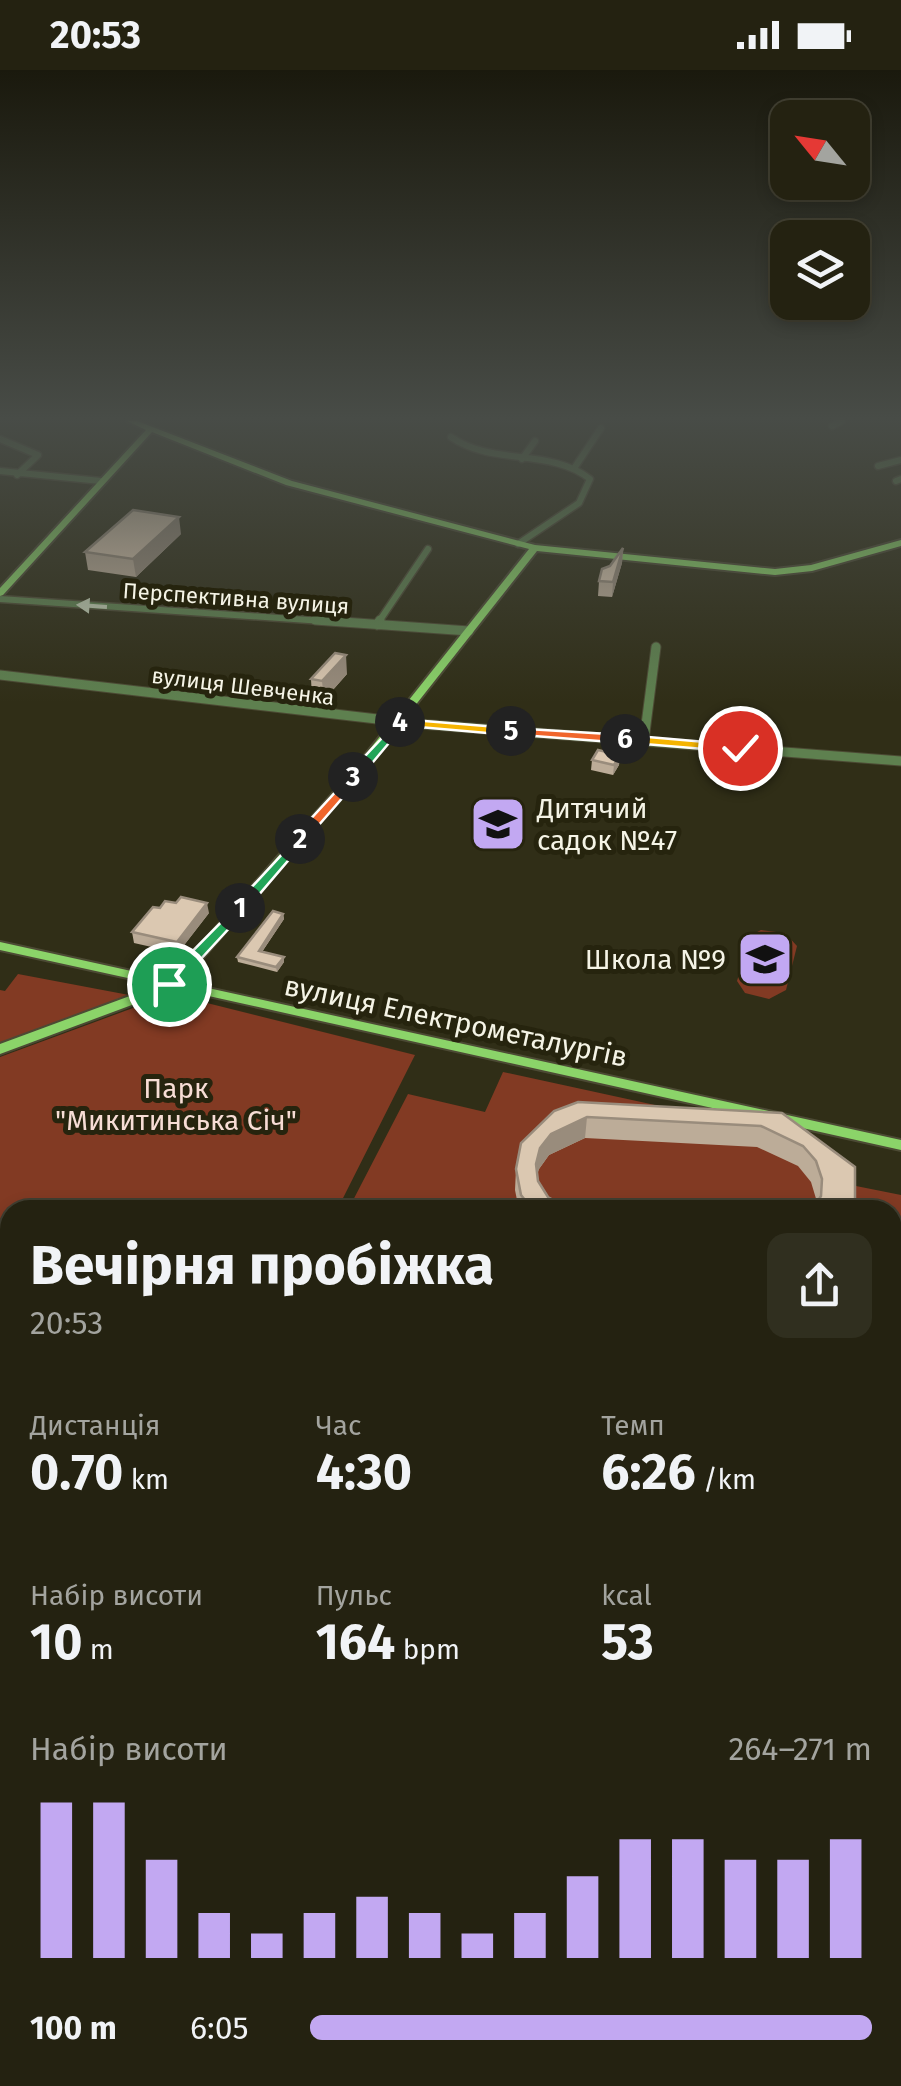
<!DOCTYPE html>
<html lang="uk">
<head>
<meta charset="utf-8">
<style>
  body { margin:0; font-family:"Fira Sans",sans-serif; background:#302f1f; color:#f1f3f6; height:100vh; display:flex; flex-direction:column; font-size:38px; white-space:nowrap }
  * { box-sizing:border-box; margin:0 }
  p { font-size:32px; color:#a3a49f }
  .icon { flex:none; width:55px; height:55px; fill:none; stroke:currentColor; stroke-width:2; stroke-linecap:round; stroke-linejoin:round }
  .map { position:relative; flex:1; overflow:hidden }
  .drawer { position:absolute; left:0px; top:1130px; width:902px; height:888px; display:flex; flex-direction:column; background:#242211; border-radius:30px 30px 0 0; box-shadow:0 5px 15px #0003,0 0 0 2px #413f31 }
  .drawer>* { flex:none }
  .needle { width:65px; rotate:300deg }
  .controls { position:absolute; left:770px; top:30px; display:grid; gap:20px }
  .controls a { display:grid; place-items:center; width:100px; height:100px; border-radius:20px; background:#242211; box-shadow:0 5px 15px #0003,0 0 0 2px #413f31; font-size:50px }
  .pin { position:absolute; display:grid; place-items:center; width:85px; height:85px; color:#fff; margin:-42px; border:5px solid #fff; border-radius:50%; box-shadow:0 2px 10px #0007 }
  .km { position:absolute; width:50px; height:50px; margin:-25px; border-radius:50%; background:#222; color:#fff; font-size:28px; line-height:50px; text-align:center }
  .round { display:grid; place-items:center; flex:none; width:105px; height:105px; border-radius:20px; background:#302f1f }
  .headline { display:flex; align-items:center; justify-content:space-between; height:170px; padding:0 30px }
  h1 { font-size:55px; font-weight:700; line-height:75px }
  .metrics { display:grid; grid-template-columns:repeat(3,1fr); gap:15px; height:170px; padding:10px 30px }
  .metrics div { display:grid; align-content:center }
  .metrics b { font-size:50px; font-weight:700 }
  .metrics small { font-size:28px; font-weight:400 }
  .metrics p { font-size:28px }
  .chart { height:280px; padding:20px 30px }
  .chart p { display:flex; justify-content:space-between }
  .chart svg { width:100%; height:180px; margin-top:10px; stroke:#c2a8f2; stroke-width:6 }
  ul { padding:0 30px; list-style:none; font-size:32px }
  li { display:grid; grid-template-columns:160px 120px 1fr; align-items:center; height:75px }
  li i { height:25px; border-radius:12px; background:#c2a8f2 }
  .status { display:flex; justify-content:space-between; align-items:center; height:70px; padding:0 50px; background:#242211; direction:ltr }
  .status svg { height:28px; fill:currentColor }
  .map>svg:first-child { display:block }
</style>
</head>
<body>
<div class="status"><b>20:53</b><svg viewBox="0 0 49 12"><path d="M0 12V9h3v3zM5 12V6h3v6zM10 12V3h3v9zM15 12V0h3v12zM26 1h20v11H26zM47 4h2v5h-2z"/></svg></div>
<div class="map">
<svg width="901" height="2016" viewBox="0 0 901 2016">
  <rect width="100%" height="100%" fill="#302e17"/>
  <path fill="#823a23" d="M761,860L785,863L797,876L786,920L769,929L745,923L737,911L751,865Z
    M18,904L129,925L0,973V920L5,921Z
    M171,924L415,985L337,1140H10V1646L0,1623V987Z
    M503,1002L779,1062L846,1114L901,1125V1342L893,1345L892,1140H348L408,1024L485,1042Z
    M901,1368V1797L893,1801L892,1371Z
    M171,2008H460L448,2016H174Z"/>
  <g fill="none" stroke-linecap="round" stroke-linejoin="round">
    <g stroke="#4c4a34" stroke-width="9">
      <path id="minor-far2" d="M832,356L842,351
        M451,367C492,396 551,378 590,409L579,433L518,474
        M0,369L38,385L17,405
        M522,389L535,371
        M878,396L901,390
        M575,397L601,358
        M0,401L101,411
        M896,411L901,409
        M0,529L352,553
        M378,553L428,479"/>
    </g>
    <g stroke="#4c4a34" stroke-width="11">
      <path id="minor-far1" d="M315,550L469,561
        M377,555L380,550
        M0,605L420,654L901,691
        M644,670L656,577"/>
    </g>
    <g stroke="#4c4a34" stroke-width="21">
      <path id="minor" d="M0,1670L10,1692
        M0,1809L10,1803
        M0,1987L10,1981
        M144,2008L147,2016
        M832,2008L836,2016"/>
    </g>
    <g stroke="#4c4a34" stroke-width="4">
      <path id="major" d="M127,351H137L292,411L535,475L775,499L811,495L901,470V476L812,501L775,505L537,481L362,703L195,897L176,911L901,1070V1080L168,917L156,926L0,984V974L146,920L155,914L0,880V872L163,908L187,891L354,699L529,479L286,415L152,362L3,525L0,526V518L146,360Z
        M901,1798V1820L892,1823V1802Z
        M461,2008H493L489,2016H457Z"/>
    </g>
    <use href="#minor-far2" stroke="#5e804f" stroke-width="6"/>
    <use href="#minor-far1" stroke="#5e804f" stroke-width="9"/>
    <use href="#minor" stroke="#5e804f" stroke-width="18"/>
    <use href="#major" fill="#8bd469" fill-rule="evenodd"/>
  </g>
  <path fill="#bcac98" d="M181,464L136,507L88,500L85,482Z
    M623,478L622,493L612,527L598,526L599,511Z
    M347,604L324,630L312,628L311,609Z
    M620,685L619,695L613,705L591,700L592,690Z
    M209,843L178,883L134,873L132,862Z
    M283,844L284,849L262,882L284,887V892L277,902L238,892L237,887Z
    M554,1041L782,1043L855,1140L817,1132L811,1112L798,1096L757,1077L585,1068L549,1085L539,1099L537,1104L538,1111L548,1127L570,1140H519L515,1120L516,1099Z"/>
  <path fill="#998c7c" d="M179,447L181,464L136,507L133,489Z
    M623,478L622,493L612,527L613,512Z
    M346,585L347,604L324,630L322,611Z
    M620,685L619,695L613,705L614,695Z
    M207,833L209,843L178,883L177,872Z
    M283,844L284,849L259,886V881Z
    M284,887V892L277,902L276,897Z
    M587,1047L585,1068L549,1085L539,1099L534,1115L536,1094L540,1078L551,1064Z"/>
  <path fill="#dbc8b1" stroke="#998c7c" stroke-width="2.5" d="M133,440L179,447L133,489L85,482Z
    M623,478L613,512L599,511L602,499L610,496Z
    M335,583L346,585L322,611L311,609Z
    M598,680L620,685L614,695L592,690Z
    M181,827L207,833L177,872L132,862L153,837L160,838L165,831L176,833Z
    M273,841L283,844L259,881L284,887L276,897L237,887Z
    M578,1032L782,1043L855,1097V1140H812L821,1126L822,1109L816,1091L803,1076L761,1056L587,1047L551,1064L540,1078L536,1094L538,1111L548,1127L570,1140H533L521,1125L516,1099L521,1073L554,1041Z"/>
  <defs><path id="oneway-solid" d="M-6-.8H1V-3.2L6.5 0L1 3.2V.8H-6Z" transform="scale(2.5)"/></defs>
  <use fill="#c0cbb1" href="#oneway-solid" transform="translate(92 536) rotate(-176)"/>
  <linearGradient id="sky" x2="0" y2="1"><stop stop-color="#1a190d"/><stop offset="0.55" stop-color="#484c47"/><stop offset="1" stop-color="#484c47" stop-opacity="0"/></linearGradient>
  <rect width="901" height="633" fill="url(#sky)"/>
  <path fill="#22a559" stroke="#fff" stroke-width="2.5" d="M240,833L245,835V841L175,917H164V910Z"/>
  <path fill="#22a559" stroke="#fff" stroke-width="2.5" d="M300,765L304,766V772L245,841H235V835Z"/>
  <path fill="#f0652b" stroke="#fff" stroke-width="2.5" d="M353,703L359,707L358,710L304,772H295V766Z"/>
  <path fill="#22a559" stroke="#fff" stroke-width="2.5" d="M400,649L404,655L358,710H348V704Z"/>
  <path fill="#f5b400" stroke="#fff" stroke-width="2.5" d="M400,649L511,658L518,661L511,665L396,655Z"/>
  <path fill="#f0652b" stroke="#fff" stroke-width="2.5" d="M511,658L625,665L631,669L625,673L507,664Z"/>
  <path fill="#f5b400" stroke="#fff" stroke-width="2.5" d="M625,665L740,675L747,678L740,682L620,672Z"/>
  <defs>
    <g id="school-square" transform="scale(2.875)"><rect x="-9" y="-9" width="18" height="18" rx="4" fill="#c2a8f2" stroke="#26240e"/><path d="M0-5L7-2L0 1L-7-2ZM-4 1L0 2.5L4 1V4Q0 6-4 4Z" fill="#111"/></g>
  </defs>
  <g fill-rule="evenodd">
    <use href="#school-square" x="498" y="754"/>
    <use href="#school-square" x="765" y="889"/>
  </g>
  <g text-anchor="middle" stroke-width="10" stroke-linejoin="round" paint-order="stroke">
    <g font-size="22" fill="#f5f4e6" stroke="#26240e">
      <text transform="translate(236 528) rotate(4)" y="8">Перспективна вулиця</text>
      <text transform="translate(243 616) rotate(7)" y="8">вулиця Шевченка</text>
    </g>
    <g font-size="28" fill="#f5f4e6" stroke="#26240e" text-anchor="start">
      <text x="537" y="748">Дитячий<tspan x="537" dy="32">садок №47</tspan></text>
      <text x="726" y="899" text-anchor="end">Школа №9</text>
    </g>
    <g font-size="28" fill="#f5f4e6" stroke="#26240e">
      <text transform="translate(456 951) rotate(12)" y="10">вулиця Електрометалургів</text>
    </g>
    <g font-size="28" fill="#f7ddd5" stroke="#26240e">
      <text x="176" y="1028">Парк<tspan x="176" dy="32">"Микитинська Січ"</tspan></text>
    </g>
  </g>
</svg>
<div class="controls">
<a><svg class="needle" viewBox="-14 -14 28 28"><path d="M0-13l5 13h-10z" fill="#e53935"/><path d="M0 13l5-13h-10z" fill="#a3a49f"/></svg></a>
<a><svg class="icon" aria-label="layers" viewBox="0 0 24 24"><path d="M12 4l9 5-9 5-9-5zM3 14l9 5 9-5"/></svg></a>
</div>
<div class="pin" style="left:169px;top:914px;background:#1e9e55"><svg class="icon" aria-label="arrive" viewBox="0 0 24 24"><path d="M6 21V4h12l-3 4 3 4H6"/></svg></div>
<div class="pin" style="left:740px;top:678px;background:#d93025"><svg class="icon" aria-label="check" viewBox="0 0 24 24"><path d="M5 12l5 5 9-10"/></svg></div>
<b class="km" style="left:240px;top:838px">1</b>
<b class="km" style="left:300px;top:769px">2</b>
<b class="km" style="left:353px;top:707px">3</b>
<b class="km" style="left:400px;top:652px">4</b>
<b class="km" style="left:511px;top:661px">5</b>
<b class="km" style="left:625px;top:669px">6</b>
<section class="drawer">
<div class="headline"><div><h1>Вечірня пробіжка</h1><p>20:53</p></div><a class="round"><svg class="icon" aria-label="share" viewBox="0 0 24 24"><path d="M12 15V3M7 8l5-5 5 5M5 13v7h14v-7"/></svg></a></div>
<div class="metrics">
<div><p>Дистанція</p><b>0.70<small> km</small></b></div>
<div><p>Час</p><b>4:30</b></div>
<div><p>Темп</p><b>6:26<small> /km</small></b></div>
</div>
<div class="metrics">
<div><p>Набір висоти</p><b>10<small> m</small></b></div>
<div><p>Пульс</p><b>164<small> bpm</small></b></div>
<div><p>kcal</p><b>53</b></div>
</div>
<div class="chart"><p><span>Набір висоти</span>264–271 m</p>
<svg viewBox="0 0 160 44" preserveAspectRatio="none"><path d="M5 44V6M15 44V6M25 44V20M35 44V33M45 44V38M55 44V33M65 44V29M75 44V33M85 44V38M95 44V33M105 44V24M115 44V15M125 44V15M135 44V20M145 44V20M155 44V15"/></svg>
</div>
<ul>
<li><b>100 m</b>6:05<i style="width:100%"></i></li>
</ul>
</section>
</div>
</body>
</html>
